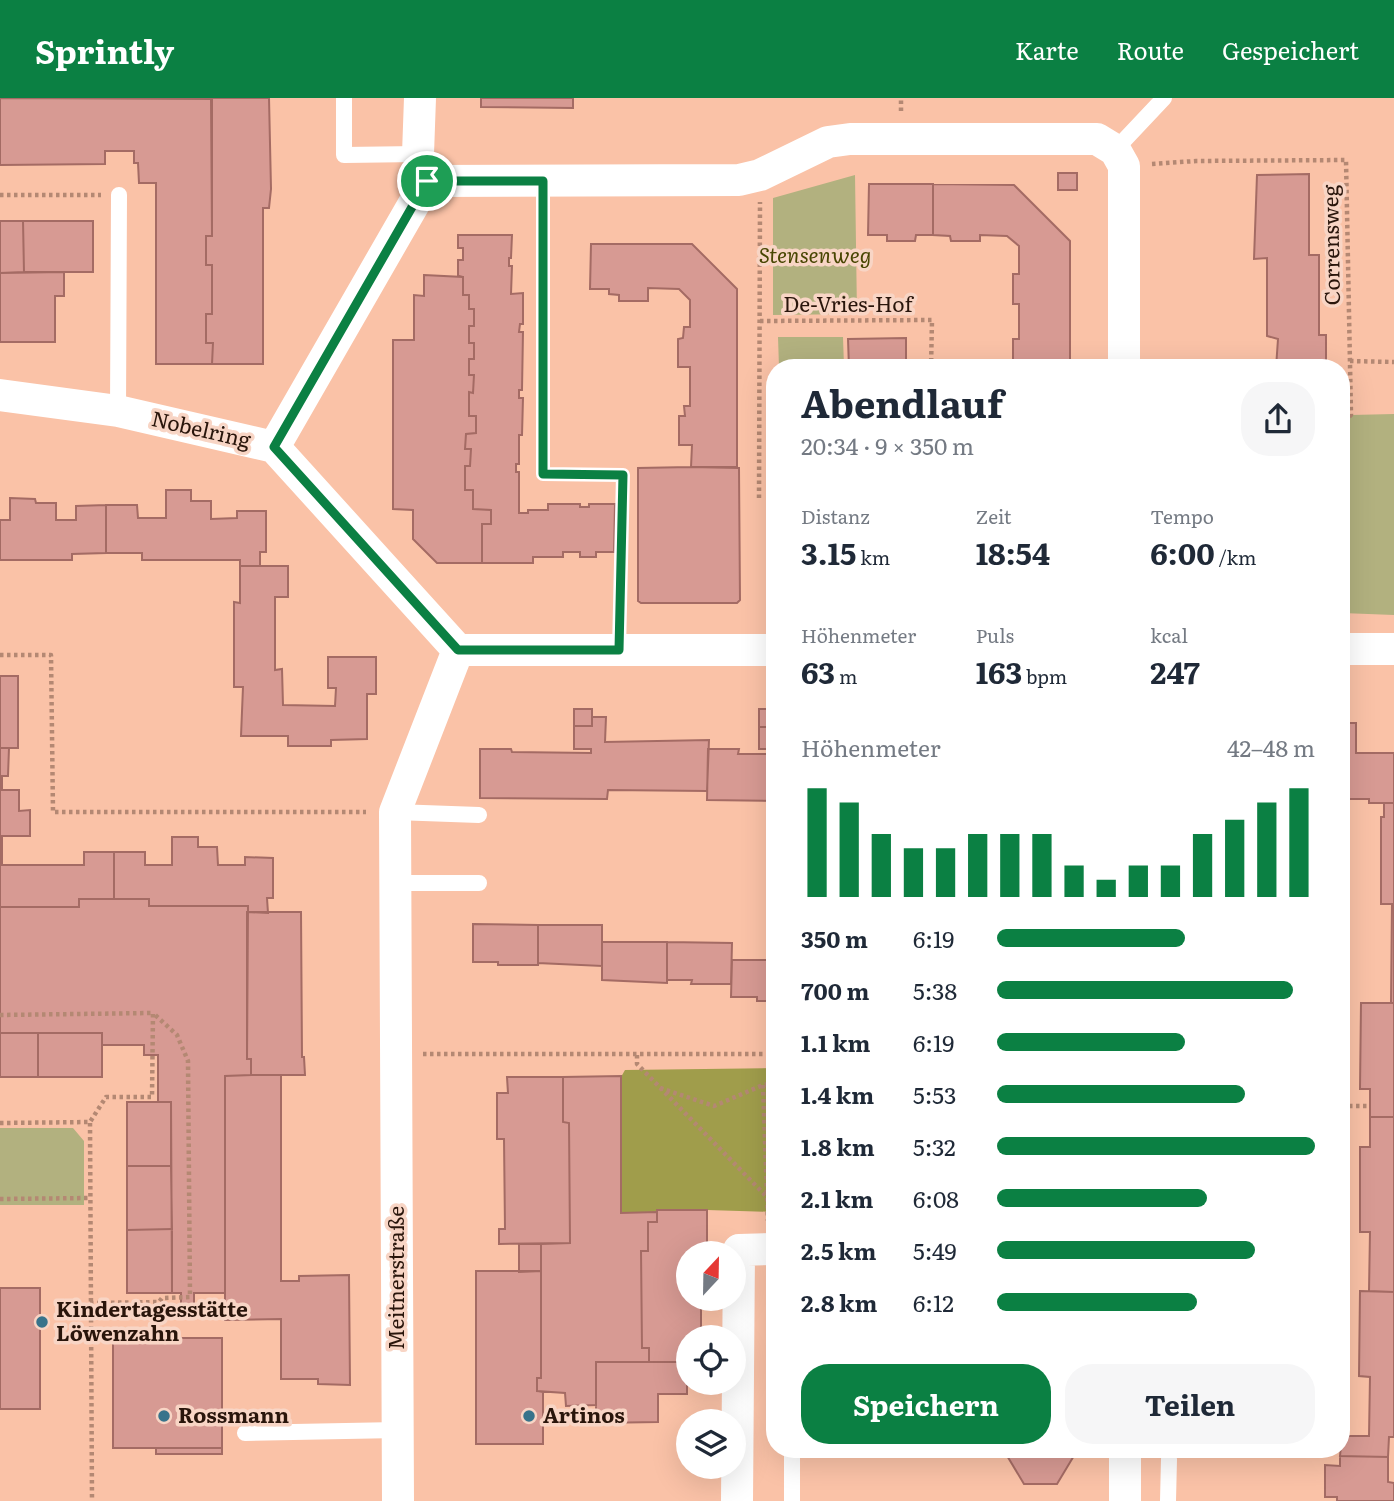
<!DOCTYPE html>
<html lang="de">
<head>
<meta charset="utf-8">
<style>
  body { margin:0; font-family:Literata,serif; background:#f6f6f7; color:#1f2937; height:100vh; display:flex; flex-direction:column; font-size:26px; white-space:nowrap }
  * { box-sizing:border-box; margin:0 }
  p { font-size:23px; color:#747a83 }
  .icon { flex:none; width:38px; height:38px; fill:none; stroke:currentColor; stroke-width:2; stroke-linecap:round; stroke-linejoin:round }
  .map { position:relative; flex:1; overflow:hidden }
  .panel { position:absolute; left:766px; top:261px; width:584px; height:1099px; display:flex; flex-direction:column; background:#fff; border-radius:28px; box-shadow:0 7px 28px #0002 }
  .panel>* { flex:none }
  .needle { width:46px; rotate:22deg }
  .buttons { position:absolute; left:676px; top:1143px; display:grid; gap:14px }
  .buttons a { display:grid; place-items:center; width:70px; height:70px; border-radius:50%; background:#fff; box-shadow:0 7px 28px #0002; font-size:35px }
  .pin { position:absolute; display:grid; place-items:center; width:60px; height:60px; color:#fff; margin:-30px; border:4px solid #fff; border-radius:50%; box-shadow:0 2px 7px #0007 }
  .round { display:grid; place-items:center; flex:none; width:74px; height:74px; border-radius:28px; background:#f6f6f7 }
  .overview { display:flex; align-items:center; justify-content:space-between; height:119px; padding:0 35px }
  h1 { font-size:38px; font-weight:700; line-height:52px }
  .metrics { display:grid; grid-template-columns:repeat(3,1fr); gap:10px; height:119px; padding:7px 35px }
  .metrics div { display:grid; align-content:center }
  .metrics b { font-size:30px; font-weight:700 }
  .metrics small { font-size:19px; font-weight:400 }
  .metrics p { font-size:19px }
  .chart { height:196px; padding:14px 35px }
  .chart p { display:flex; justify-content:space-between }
  .chart svg { width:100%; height:126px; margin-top:7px; stroke:#0b8043; stroke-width:6 }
  .primary-button { display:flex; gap:14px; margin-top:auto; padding:14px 35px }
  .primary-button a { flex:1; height:80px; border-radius:28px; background:#0b8043; color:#fff; font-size:28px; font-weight:700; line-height:80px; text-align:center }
  .primary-button a+a { background:#f6f6f7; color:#1f2937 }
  ul { padding:0 35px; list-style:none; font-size:23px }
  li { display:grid; grid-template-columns:112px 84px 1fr; align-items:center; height:52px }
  li i { height:18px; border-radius:9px; background:#0b8043 }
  header { display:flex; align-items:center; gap:42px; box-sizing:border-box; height:98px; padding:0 35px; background:#0b8043; color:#fff }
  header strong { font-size:33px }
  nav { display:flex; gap:38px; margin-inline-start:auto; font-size:24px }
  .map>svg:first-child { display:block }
</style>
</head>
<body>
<header>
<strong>Sprintly</strong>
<nav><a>Karte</a><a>Route</a><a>Gespeichert</a></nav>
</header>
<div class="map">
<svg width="1394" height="1403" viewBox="0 0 1394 1403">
  <rect width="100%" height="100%" fill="#fac2a7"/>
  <path fill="#b2b17f" d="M855,77L857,216L773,217V100Z
    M778,239H843L844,269H779Z
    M1394,316V517L1342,515V326L1351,317Z
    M0,1030H73L84,1043V1107H0Z"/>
  <path fill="#a09d4b" d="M775,970V1114L707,1112L621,1115V979L625,972Z"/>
  <path fill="#d79a93" stroke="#a46b64" stroke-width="2" d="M0,0L212,1V138H206V167H212V216H206V245H213L212,266H156V85H139L138,65H134V53H105V66L0,67Z
    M211,0H269L271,91L269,110H263V266H212L213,245H206V216H212V167H206V138H212Z
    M481,0H573V10L481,9Z
    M1058,75H1077V92H1058Z
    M1309,76V157H1319V237H1326V270H1276L1278,241L1267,238V160L1254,161L1257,77Z
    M869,86H933V137H916L915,143H887V137H868Z
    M933,86L1014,87L1070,143V270H1013V241H1019V206H1013V176H1019V148L1007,138L980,137V143H951L950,138L933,137Z
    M0,123H23L24,174L0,175Z
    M23,123H93V174H24Z
    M458,137H512L511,160H509V168H512L511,196L523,195V226H520L519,234H523L522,292H519V300H523L522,337H519V366H516V374H519V415H528V412H548V406H580V409H589V406H615L614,454H596V459H580V454H563V459H533V465H482V426H491V412L473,411V392H465V368H470L471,351H465L466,336L476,335V318H469V294L473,295L474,277H469V261H474V245H469V228H474V211H469V197H463V179L458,178V162H463V150H458Z
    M591,146H692L737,191V369H691L692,347H679V318H685L684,308H690V269H678V241L683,240L684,229H690V202L679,191L648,190V203H619V197L609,196V191H590Z
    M64,174V198H55V244H0V175Z
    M424,177L463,179V197H469V211H474V228H469V245H474V261H469V277H474L473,295L469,294V318H476V335L466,336L465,351H471L470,368H465V392H473V411L491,412V426H482V465H437L413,441V412L393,411V242H414V197L424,198Z
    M906,240V270H849L848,241Z
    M691,369L739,370L740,502L737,505H641L638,503V370Z
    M166,392H191V403H211V421L237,420V413H266V454H260V468H240V462H142V455H106V407H137L138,420H166Z
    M10,400L35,401L36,405H56V422H76V408L106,407V455L72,456V462H0V422H10Z
    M240,468H288V499H275V572L282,571L283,607L335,608L336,590H328V559H376V596H367V641L331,642V648H288V638H241L243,589H234V504L240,505Z
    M0,578H18V650H0Z
    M574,611H592V628H574Z
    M759,611H775V629H759Z
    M592,619H606L605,644L709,642L707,693L608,692L607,701L480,700V651H511L512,654L591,655V651H574V628H592Z
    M1342,625H1356V655H1394V705H1369V701H1342Z
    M759,629H775V651H759Z
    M0,650H9L8,678H2V692H19V713L30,712V738H2V767H84V754H114V801H79V809H0Z
    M708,651H739L738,656H775V703L707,702Z
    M1384,705H1394V905H1391L1392,806H1381V719H1384Z
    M172,739H198V749H217L218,767H245V759L273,760V800H267L268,815L248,814V808H149V801H114V754H145V767H172Z
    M79,801H149V808H248L247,961H251V977L225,978V1195H194V1207H181V1195H172L171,1004H158V957H144V947H102V935H0V809H79Z
    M247,814H301L302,959H304L305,977H251V961H247Z
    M473,826L538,827V867H498V864H473Z
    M538,827H602V868L538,865Z
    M602,844H667V885L602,882Z
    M667,844L732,845L731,886H691L692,882H667Z
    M732,862H775V903H757V899H731Z
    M1361,905H1394V1019H1370V991H1360Z
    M0,935H38V979H0Z
    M38,935H102V979H38Z
    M251,977H281V1183H299V1178L349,1177L350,1287L318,1286V1281H281V1221L225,1222V978Z
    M621,978V1115L657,1114V1124H648V1153H641L642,1250H649V1264H596V1307L566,1308L565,1295L537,1293V1280H541V1146L570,1145L569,1025L563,1024V979Z
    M507,979H563V1024L569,1025L570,1145L499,1146V1131H505L504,1041H497V995H508Z
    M127,1004H171V1068H127Z
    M1370,1019H1394V1194L1369,1193L1370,1134H1360V1049H1370Z
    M127,1068H171L172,1131L127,1132Z
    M657,1112H707V1155H688V1200H701V1239H688V1264H649V1250H642L641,1153H648V1124H657Z
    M172,1131V1195H127V1132Z
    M519,1146H541V1173L519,1174Z
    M476,1173H541V1280H537V1293L543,1294V1346H476Z
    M0,1190H40V1311H0Z
    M1360,1193L1394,1194V1339H1389L1388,1359L1340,1358L1342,1338H1369L1370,1279L1359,1278Z
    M113,1240H222V1350H113Z
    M596,1264H687V1296H658V1324L596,1325Z
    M156,1350H222V1356H156Z
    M1003,1351H1078L1057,1386H1024Z
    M1340,1358L1388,1359V1384L1394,1385V1403H1337V1399H1325V1367L1340,1368Z"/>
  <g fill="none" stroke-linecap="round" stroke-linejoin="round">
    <path stroke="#b48873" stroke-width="4.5" stroke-dasharray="3.5 3.5" stroke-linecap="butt" d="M901,13V0
      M1152,66L1196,63L1346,62L1351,317L1342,326
      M0,97H101
      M543,111V376L623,377L620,525
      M760,223L932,222L931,270
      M1350,263L1394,264
      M759,400L760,104
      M0,557H51L53,714H366
      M0,917L153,915L152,999H106L90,1024
      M423,956H775
      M637,957V966L767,1099L768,1123
      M763,987L767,1098
      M660,990L714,1008L763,987L775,985
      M1342,1008H1370
      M0,1025L90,1024L92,1403
      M0,1101L90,1100
      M90,1205L159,1204L162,1200L190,1199L188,963L177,937L153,915"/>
    <path stroke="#fff" stroke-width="16" d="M344,0V57L418,56
      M1115,52L1164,0
      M118,313L119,97
      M395,714L479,717
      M395,785H479
      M245,1335L398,1332
      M792,1403V1351
      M1168,1403L1169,1361"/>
    <path stroke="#fff" stroke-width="32" d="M427,83L739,82L760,77L828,44L850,41H1097L1115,52L1124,68V270
      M0,297L118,313L274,349L458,552H775
      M274,349L427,83L418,56L420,0
      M1342,551H1394
      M398,1403L395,714L458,552
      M737,1403L739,1152L775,1151
      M1125,1403V1351"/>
  </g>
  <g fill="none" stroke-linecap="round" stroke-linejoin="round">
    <g stroke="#fff" stroke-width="14">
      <path id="route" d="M427,83H543V376L623,377L619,552H458L274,349Z"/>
    </g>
    <use href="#route" stroke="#0b8043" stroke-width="9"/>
  </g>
  <g fill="#38738b" stroke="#f8d5c5" stroke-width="2.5">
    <circle cx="42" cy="1224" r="7"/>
    <circle cx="164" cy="1318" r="7"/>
    <circle cx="529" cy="1318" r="7"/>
  </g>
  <g text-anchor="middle" stroke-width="7" stroke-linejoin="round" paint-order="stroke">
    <g font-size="21" fill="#29150b" stroke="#f8d5c5">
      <text transform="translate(1332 147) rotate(-91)" y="7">Corrensweg</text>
      <text x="848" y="214">De-Vries-Hof</text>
      <text transform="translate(201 332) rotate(13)" y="7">Nobelring</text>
      <text transform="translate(397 1180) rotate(-90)" y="7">Meitnerstraße</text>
    </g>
    <g font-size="21" font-style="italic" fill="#484602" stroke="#f8d5c5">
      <text x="815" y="165">Stensenweg</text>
    </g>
    <g font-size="21" font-weight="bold" fill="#29150b" stroke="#f8d5c5" text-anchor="start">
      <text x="56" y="1219">Kindertagesstätte<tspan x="56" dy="24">Löwenzahn</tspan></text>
      <text x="178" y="1325">Rossmann</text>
      <text x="543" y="1325">Artinos</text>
    </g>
  </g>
</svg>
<div class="buttons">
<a><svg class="needle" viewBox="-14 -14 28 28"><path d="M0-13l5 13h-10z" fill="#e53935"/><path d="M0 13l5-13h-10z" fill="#747a83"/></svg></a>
<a><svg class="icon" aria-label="locate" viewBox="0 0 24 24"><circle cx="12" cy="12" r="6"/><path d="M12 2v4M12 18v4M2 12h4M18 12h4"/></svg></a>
<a><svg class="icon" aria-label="layers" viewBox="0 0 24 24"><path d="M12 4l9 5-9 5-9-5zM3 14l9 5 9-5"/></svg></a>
</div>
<div class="pin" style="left:427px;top:83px;background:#1e9e55"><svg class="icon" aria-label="arrive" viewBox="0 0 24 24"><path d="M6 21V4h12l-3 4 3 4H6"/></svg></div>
<section class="panel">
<div class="overview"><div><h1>Abendlauf</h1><p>20:34 · 9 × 350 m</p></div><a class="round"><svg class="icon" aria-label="share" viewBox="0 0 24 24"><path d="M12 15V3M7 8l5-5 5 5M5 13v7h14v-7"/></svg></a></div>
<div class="metrics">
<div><p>Distanz</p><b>3.15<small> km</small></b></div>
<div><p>Zeit</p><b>18:54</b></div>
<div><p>Tempo</p><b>6:00<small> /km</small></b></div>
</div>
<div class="metrics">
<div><p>Höhenmeter</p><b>63<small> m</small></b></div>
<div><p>Puls</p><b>163<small> bpm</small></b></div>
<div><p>kcal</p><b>247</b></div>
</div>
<div class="chart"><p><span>Höhenmeter</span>42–48 m</p>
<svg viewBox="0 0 160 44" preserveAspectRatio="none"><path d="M5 44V6M15 44V11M25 44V22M35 44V27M45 44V27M55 44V22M65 44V22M75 44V22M85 44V33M95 44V38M105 44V33M115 44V33M125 44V22M135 44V17M145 44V11M155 44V6"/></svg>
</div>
<ul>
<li><b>350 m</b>6:19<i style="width:59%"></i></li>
<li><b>700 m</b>5:38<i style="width:93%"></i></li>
<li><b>1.1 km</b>6:19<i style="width:59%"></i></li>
<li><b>1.4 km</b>5:53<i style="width:78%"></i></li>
<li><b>1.8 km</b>5:32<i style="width:100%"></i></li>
<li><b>2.1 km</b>6:08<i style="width:66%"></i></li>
<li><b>2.5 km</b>5:49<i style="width:81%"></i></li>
<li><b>2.8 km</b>6:12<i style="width:63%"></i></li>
</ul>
<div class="primary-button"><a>Speichern</a><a>Teilen</a></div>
</section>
</div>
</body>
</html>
